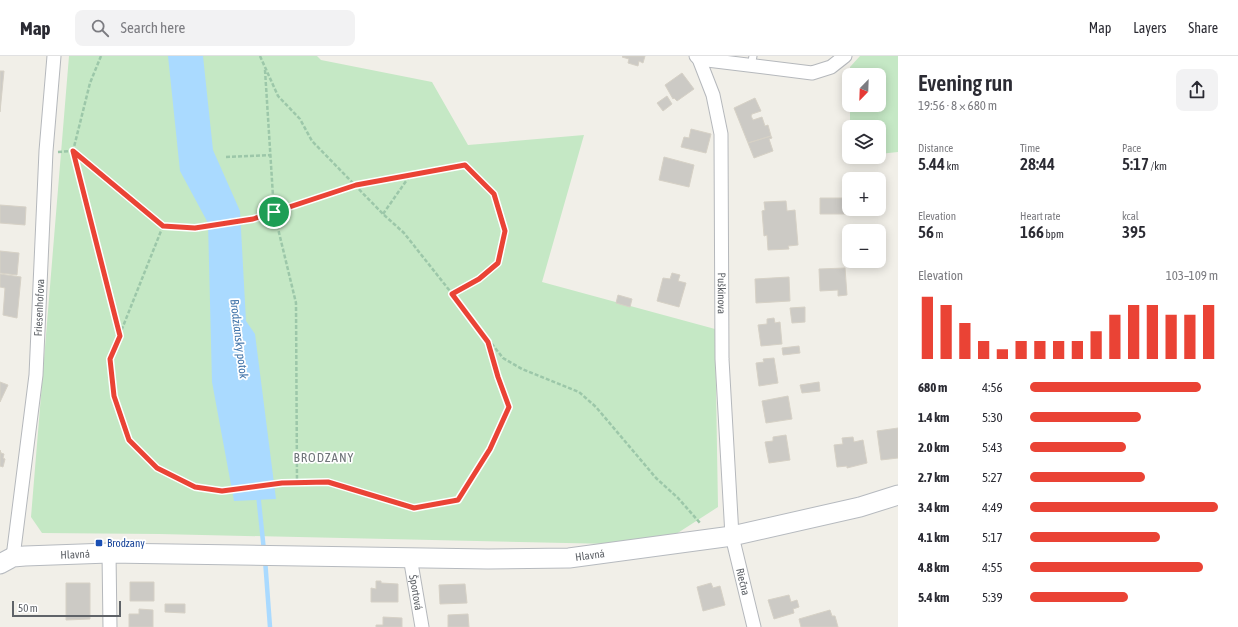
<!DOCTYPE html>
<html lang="en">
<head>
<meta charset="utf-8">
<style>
  body { margin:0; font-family:"Asap Condensed",sans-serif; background:#f2f2f3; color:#2b2b33; height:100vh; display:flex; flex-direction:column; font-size:15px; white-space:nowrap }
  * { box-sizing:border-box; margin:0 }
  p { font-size:13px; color:#7c7c81 }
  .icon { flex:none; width:22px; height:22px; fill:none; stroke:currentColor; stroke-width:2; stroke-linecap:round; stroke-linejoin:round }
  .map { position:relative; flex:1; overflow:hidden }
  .side { display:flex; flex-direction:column; background:#fff; width:340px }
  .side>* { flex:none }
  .needle { width:26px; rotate:203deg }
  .tools { position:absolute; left:842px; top:12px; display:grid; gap:8px }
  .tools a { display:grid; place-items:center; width:44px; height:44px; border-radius:8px; background:#fff; box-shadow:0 2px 10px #0003; font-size:20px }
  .scale { position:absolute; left:12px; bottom:10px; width:109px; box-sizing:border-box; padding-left:4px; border:2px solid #5f6368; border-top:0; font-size:11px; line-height:14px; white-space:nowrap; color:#5f6368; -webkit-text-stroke:3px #fff; paint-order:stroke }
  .pin { position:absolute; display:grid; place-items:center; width:34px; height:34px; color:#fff; margin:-17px; border:2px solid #fff; border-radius:50%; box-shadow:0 1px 4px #0007 }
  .round { display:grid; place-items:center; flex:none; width:42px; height:42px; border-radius:8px; background:#f2f2f3 }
  .headline { display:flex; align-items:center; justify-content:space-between; height:68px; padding:0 20px }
  h1 { font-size:22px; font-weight:600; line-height:30px }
  .stats { display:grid; grid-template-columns:repeat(3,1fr); gap:6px; height:68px; padding:4px 20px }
  .stats div { display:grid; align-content:center }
  .stats b { font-size:17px; font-weight:600 }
  .stats small { font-size:11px; font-weight:400 }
  .stats p { font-size:11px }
  .chart { height:112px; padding:8px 20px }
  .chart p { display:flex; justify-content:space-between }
  .chart svg { width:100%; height:72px; margin-top:4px; stroke:#ea4335; stroke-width:6 }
  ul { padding:0 20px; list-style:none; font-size:13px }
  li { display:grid; grid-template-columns:64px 48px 1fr; align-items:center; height:30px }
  li i { height:10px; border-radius:5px; background:#ea4335 }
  header { display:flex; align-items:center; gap:24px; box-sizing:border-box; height:56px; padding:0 20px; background:#fff; border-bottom:1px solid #e1e1e2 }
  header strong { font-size:19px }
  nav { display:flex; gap:22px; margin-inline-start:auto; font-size:14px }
  .search { width:280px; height:36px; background:#f2f2f3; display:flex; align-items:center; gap:10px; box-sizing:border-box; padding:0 14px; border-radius:8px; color:#7c7c81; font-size:15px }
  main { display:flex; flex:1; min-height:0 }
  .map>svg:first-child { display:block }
</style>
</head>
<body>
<header>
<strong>Map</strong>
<div class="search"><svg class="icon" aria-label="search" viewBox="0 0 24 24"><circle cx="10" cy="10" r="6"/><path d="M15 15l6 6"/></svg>Search here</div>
<nav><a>Map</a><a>Layers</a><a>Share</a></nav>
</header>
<main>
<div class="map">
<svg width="898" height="571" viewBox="0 0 898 571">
  <rect width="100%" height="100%" fill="#f1efe8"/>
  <path fill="#c5e8c5" d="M69,0H317L321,4L432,26L468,89L584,79L542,226L715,273L718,451L659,489L159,478L42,477L31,461Z
    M860,0H898V96L879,98V71H850V49H879V19H850V11Z"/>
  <path fill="#aadaff" d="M168,0H203L213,94L240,155L246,265L255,278L276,443L234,445L212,326L208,167L180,115Z"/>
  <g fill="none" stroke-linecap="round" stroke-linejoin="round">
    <path stroke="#aadaff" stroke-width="4.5" d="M258,437L264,495
      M265,503L270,571"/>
  </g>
  <path fill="#cccac5" stroke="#d6d1c6" d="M623,0H645L643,7L639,5L638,10L628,7L629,3L622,1Z
    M0,15H4L0,56Z
    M682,17L694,33L677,45L674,42L673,43L665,29Z
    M667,40L672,48L663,55L657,47Z
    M755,42L761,55L752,58L751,60L753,64L762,61L765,70L768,69L771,80L748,87L734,52Z
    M691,73L711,78L706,97L681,91L684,81L689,82Z
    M771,80L772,82L769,83L773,95L754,102L748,87Z
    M664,101L694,109L689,131L659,124Z
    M820,142H849V153H863V158H820Z
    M786,145L787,155L795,154L798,189L788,190L789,193L768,194L767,179L764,180L762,155L765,154L764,146Z
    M0,149L26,151L25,169L0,167Z
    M0,195L19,197L17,219L0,217Z
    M845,212L847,239L838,240V234L820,235L819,213Z
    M672,217L680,219L678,225L686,227L679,251L657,245L663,222L670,223Z
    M0,218L21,221L17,262L3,259L5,232L0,231Z
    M789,221L790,245L756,247L755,223Z
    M618,239L632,243L630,251L616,247Z
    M805,251V266L792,267L790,252Z
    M774,262L775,267L780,266L782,288L761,290L758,269L767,268V263Z
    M799,290L800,297L783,299L782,292Z
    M774,302L778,327L759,330L756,307L764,306L763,303Z
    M0,326L8,329L0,346Z
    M819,326L820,335L802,337L800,329Z
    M788,340L792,363L766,367L762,345Z
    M898,372V402L881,404L877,375Z
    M786,379L790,404L769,407L765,386L773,385V381Z
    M853,381L854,386L863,384L867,407L847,412V410L837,411L834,389L843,388L842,382Z
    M0,394L1,397L4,398L3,402L5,403L3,411L0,410Z
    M376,525H381V527L398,528V546H371V532L376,533Z
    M130,526H154V545H130Z
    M66,527H90V563L66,564Z
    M711,527L713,532L720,530L725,549L703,555L697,531Z
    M465,528L467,547L440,548L439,529Z
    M789,539L791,546L797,544L799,551L793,553L794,557L774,563L768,544Z
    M165,548H185V557L165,556Z
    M139,553L153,554V571H129V558H139Z
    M830,554L832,560H835L838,571H801L799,563Z
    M468,558L469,571H448V559Z
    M383,561L402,562V571H376V569H383Z"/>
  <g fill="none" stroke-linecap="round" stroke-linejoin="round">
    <g stroke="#b5b8bc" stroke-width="9">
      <path id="lane" d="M751,10L753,0"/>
    </g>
    <g stroke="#b5b8bc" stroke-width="15">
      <g id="street">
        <path id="s1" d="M696,0L699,3L713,39L721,78L722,303L732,480L754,571"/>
        <path d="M699,3L812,17L831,11L845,0"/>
        <path d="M109,497L110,571"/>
        <path id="s2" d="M13,501L36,319L46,95L54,0"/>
        <path id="s3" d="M410,501L422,571"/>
      </g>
    </g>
    <g stroke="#b6babf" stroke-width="21">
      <g id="secondary">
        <path id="s4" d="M0,508L13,501L25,500L109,497L488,503L569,502L732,480L860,451L898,439"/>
      </g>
    </g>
    <path stroke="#9cc7a9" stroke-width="2.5" stroke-dasharray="4 2" stroke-linecap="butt" d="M101,0L90,27L73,95L163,170L195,172L253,163L356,129L411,118
      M260,0L278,40L300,63L312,85L383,158L404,177L503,302L522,313L579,336L596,351L656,422L678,442L700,467
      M265,14L274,156L296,247L297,426
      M58,96L73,95L119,279
      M226,101L271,99
      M383,158L411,118L465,109L494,138L505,175L498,207L479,223L452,239
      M163,170L110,303L114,340L129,384L157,412L195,431L222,435L282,427L328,426L414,452L458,444L490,393L509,351L498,321L488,286"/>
    <use href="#lane" stroke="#fff" stroke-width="7"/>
    <use href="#street" stroke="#fff" stroke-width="13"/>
    <use href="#secondary" stroke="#fff" stroke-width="19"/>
  </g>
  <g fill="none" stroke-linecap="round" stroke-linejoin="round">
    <g stroke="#fff" stroke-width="8">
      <path id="route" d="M73,95L163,170L195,172L253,163L356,129L465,109L494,138L505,175L498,207L479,223L452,238L488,286L498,321L509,351L490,393L458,444L414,452L328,426L282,427L222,435L195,431L157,412L129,384L114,340L110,303L120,280Z"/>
    </g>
    <use href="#route" stroke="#ea4335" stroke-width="5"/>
  </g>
  <rect fill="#1a4fb4" stroke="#fff" stroke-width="1.5" x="95" y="483" width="8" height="8" rx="2"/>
  <g text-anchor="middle" stroke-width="3.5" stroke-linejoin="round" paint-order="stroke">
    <g font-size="11" fill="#5f6368" stroke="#fff">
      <text dy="4" stroke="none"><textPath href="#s1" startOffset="242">Puškinova</textPath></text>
      <text dy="4" stroke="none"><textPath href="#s2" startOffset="251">Friesenhofova</textPath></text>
      <text dy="4" stroke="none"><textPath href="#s4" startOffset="77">Hlavná</textPath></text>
      <text dy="4" stroke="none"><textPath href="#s4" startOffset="592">Hlavná</textPath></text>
      <text dy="4" stroke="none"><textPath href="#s1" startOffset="532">Riečna</textPath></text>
      <text dy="4" stroke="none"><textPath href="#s3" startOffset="36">Športová</textPath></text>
    </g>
    <g font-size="11" fill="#164399" stroke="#fff" text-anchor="start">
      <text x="107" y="491">Brodzany</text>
    </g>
    <g font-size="12" font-style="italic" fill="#4174aa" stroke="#fff">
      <text transform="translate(239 283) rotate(83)" y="4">Brodziansky potok</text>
    </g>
    <g font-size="13" letter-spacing="1" fill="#70757a" stroke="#fff">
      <text x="324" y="406">BRODZANY</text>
    </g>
  </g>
</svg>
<div class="tools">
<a><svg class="needle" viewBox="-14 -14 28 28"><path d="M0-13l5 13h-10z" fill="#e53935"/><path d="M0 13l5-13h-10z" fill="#7c7c81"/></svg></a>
<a><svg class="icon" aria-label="layers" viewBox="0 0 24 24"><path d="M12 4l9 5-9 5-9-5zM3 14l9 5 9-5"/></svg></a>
<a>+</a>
<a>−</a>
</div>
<div class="scale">50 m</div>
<div class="pin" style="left:274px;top:156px;background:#1e9e55"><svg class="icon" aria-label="arrive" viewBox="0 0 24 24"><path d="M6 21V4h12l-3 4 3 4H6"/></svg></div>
</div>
<section class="side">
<div class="headline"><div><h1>Evening run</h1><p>19:56 · 8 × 680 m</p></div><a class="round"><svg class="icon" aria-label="share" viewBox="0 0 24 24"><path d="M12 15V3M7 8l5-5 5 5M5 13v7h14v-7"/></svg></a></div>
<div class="stats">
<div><p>Distance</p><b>5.44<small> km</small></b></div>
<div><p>Time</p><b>28:44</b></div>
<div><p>Pace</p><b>5:17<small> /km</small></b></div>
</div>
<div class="stats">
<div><p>Elevation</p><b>56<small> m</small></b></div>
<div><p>Heart rate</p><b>166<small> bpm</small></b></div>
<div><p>kcal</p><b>395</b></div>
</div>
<div class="chart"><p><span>Elevation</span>103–109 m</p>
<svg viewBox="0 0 160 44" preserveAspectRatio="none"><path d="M5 44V6M15 44V11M25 44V22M35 44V33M45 44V38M55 44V33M65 44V33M75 44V33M85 44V33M95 44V27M105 44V17M115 44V11M125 44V11M135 44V17M145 44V17M155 44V11"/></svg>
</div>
<ul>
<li><b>680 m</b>4:56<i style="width:91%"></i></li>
<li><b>1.4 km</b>5:30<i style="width:59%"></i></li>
<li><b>2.0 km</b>5:43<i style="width:51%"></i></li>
<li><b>2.7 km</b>5:27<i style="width:61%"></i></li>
<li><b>3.4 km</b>4:49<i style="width:100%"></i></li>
<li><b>4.1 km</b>5:17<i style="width:69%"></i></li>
<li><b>4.8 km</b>4:55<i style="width:92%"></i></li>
<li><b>5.4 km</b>5:39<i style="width:52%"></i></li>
</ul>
</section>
</main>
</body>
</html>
